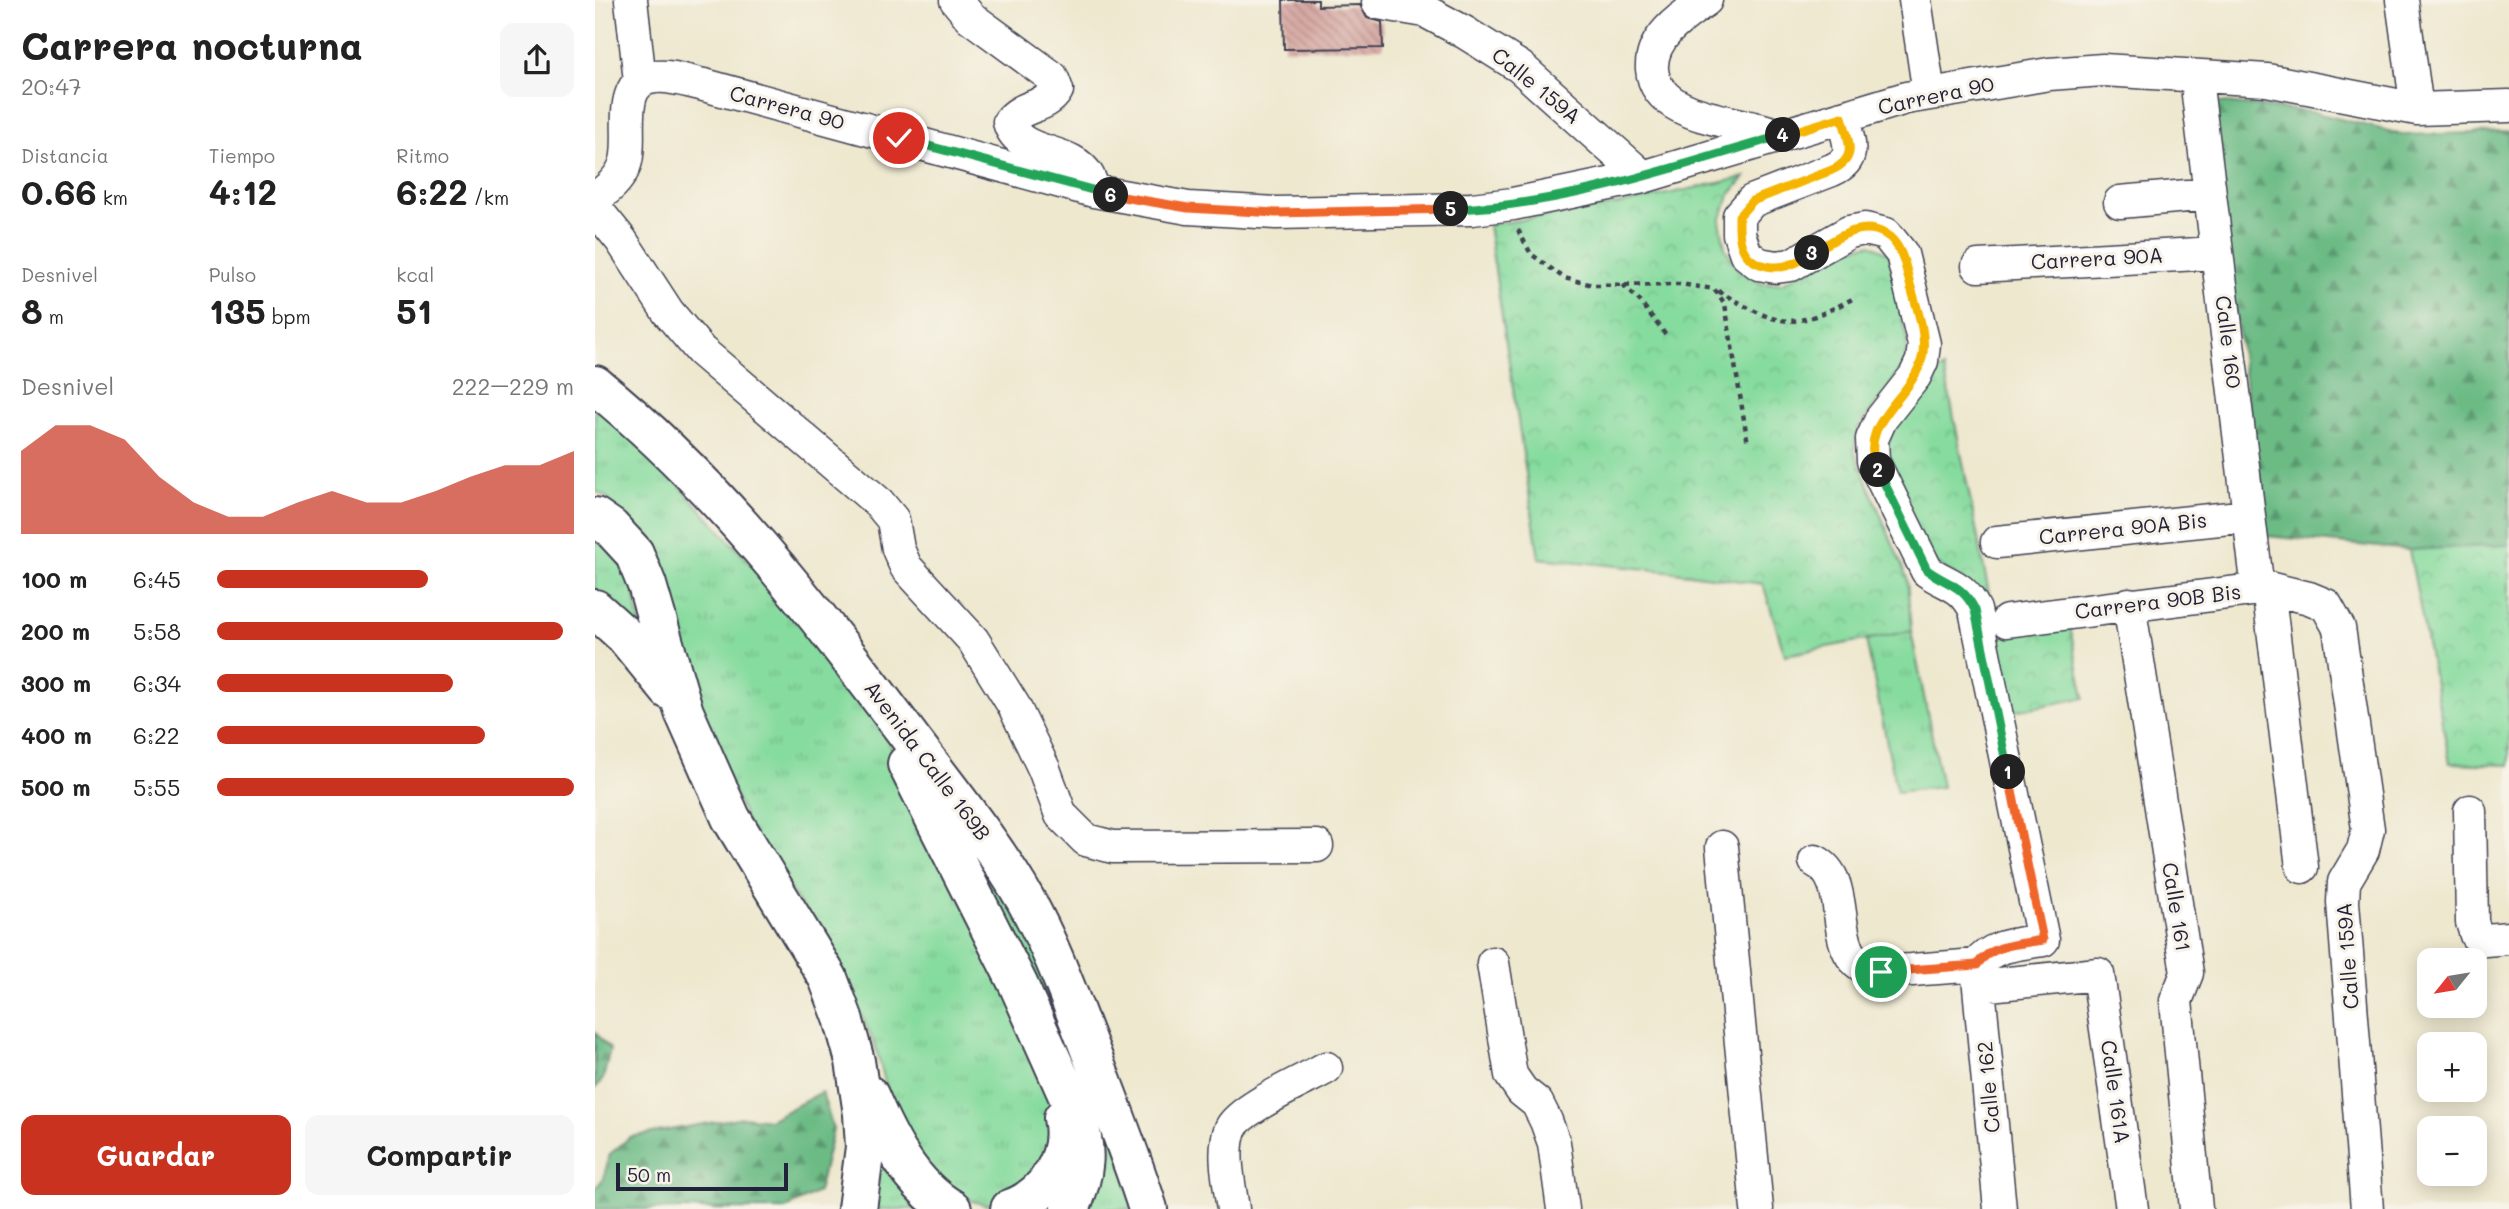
<!DOCTYPE html>
<html lang="es">
<head>
<meta charset="utf-8">
<style>
  body { margin:0; font-family:Mali,sans-serif; background:#f6f6f6; color:#222; height:100vh; display:flex; flex-direction:column; font-size:26px; white-space:nowrap }
  * { box-sizing:border-box; margin:0 }
  p { font-size:23px; color:#767676 }
  .icon { flex:none; width:38px; height:38px; fill:none; stroke:currentColor; stroke-width:2; stroke-linecap:round; stroke-linejoin:round }
  .map { position:relative; flex:1; overflow:hidden }
  .details { display:flex; flex-direction:column; background:#fff; width:595px }
  .details>* { flex:none }
  .needle { width:46px; rotate:240deg }
  .controls { position:absolute; left:1822px; top:948px; display:grid; gap:14px }
  .controls a { display:grid; place-items:center; width:70px; height:70px; border-radius:14px; background:#fff; box-shadow:0 4px 18px #0003; font-size:35px }
  .scale { position:absolute; left:21px; bottom:18px; width:172px; box-sizing:border-box; padding-left:7px; border:4px solid #22223b; border-top:0; font-size:19px; line-height:24px; white-space:nowrap; color:#22223b; -webkit-text-stroke:5px #f7f3e8; paint-order:stroke }
  .pin { position:absolute; display:grid; place-items:center; width:60px; height:60px; color:#fff; margin:-30px; border:4px solid #fff; border-radius:50%; box-shadow:0 2px 7px #0007 }
  .km { position:absolute; width:35px; height:35px; margin:-18px; border-radius:50%; background:#222; color:#fff; font-size:19px; line-height:35px; text-align:center }
  .round { display:grid; place-items:center; flex:none; width:74px; height:74px; border-radius:14px; background:#f6f6f6 }
  .head { display:flex; align-items:center; justify-content:space-between; height:119px; padding:0 21px }
  h1 { font-size:38px; font-weight:700; line-height:52px }
  .metrics { display:grid; grid-template-columns:repeat(3,1fr); gap:10px; height:119px; padding:7px 21px }
  .metrics div { display:grid; align-content:center }
  .metrics b { font-size:35px; font-weight:700 }
  .metrics small { font-size:19px; font-weight:400 }
  .metrics p { font-size:19px }
  .chart { height:196px; padding:14px 21px }
  .chart p { display:flex; justify-content:space-between }
  .chart svg { width:100%; height:126px; margin-top:7px; fill:#c8321e; opacity:.7 }
  .action { display:flex; gap:14px; margin-top:auto; padding:14px 21px }
  .action a { flex:1; height:80px; border-radius:14px; background:#c8321e; color:#fff; font-size:28px; font-weight:700; line-height:80px; text-align:center }
  .action a+a { background:#f6f6f6; color:#222 }
  ul { padding:0 21px; list-style:none; font-size:23px }
  li { display:grid; grid-template-columns:112px 84px 1fr; align-items:center; height:52px }
  li i { height:18px; border-radius:9px; background:#c8321e }
  main { display:flex; flex:1; min-height:0 }
  .map>svg:first-child { display:block }
</style>
</head>
<body>
<main>
<section class="details">
<div class="head"><div><h1>Carrera nocturna</h1><p>20:47</p></div><a class="round"><svg class="icon" aria-label="share" viewBox="0 0 24 24"><path d="M12 15V3M7 8l5-5 5 5M5 13v7h14v-7"/></svg></a></div>
<div class="metrics">
<div><p>Distancia</p><b>0.66<small> km</small></b></div>
<div><p>Tiempo</p><b>4:12</b></div>
<div><p>Ritmo</p><b>6:22<small> /km</small></b></div>
</div>
<div class="metrics">
<div><p>Desnivel</p><b>8<small> m</small></b></div>
<div><p>Pulso</p><b>135<small> bpm</small></b></div>
<div><p>kcal</p><b>51</b></div>
</div>
<div class="chart"><p><span>Desnivel</span>222–229 m</p>
<svg viewBox="0 0 160 44" preserveAspectRatio="none"><path d="M0 44V15L10 6L20 6L30 11L40 24L50 33L60 38L70 38L80 33L90 29L100 33L110 33L120 29L130 24L140 20L150 20L160 15V44z"/></svg>
</div>
<ul>
<li><b>100 m</b>6:45<i style="width:59%"></i></li>
<li><b>200 m</b>5:58<i style="width:97%"></i></li>
<li><b>300 m</b>6:34<i style="width:66%"></i></li>
<li><b>400 m</b>6:22<i style="width:75%"></i></li>
<li><b>500 m</b>5:55<i style="width:100%"></i></li>
</ul>
<div class="action"><a>Guardar</a><a>Compartir</a></div>
</section>
<div class="map">
<svg width="1914" height="1209" viewBox="0 0 1914 1209">
  <defs>
    <pattern id="grass-tufts" width="24" height="20" patternUnits="userSpaceOnUse" patternTransform="scale(1.75)"><rect width="24" height="20" fill="#86db9e"/><path d="M3 7l-1-3M5 7V3M7 7l1-3M15 17l-1-3M17 17v-4M19 17l1-3" fill="none" stroke="#73bc89"/></pattern>
    <pattern id="forest-firs" width="22" height="20" patternUnits="userSpaceOnUse" patternTransform="scale(1.75)"><rect width="22" height="20" fill="#6cbb85"/><path d="M5 1l3.5 6h-7zM16 11l3.5 6h-7z" fill="#58986e"/></pattern>
    <pattern id="park-crowns" width="20" height="18" patternUnits="userSpaceOnUse" patternTransform="scale(1.75)"><rect width="20" height="18" fill="#86db9e"/><path d="M2 6a3 3 0 1 1 6 0M12 15a3 3 0 1 1 6 0" fill="none" stroke="#73bc89"/></pattern>
    <pattern id="building-back-hatch" width="6" height="6" patternUnits="userSpaceOnUse" patternTransform="scale(1.75)"><rect width="6" height="6" fill="#d4a29d"/><path d="M-1 5l2 2M0 0l6 6M5-1l2 2" fill="none" stroke="#ac8481"/></pattern>
  </defs>
  <rect width="100%" height="100%" fill="#f7f3e8"/>
  <filter id="ink" filterUnits="userSpaceOnUse"><feTurbulence type="fractalNoise" baseFrequency=".0143" numOctaves="2"/><feDisplacementMap in="SourceGraphic" scale="14" xChannelSelector="R" yChannelSelector="G"/><feConvolveMatrix kernelMatrix="1 2 1 2 8 2 1 2 1" color-interpolation-filters="sRGB"/></filter>
  <filter id="wash" filterUnits="userSpaceOnUse"><feTurbulence type="fractalNoise" baseFrequency=".00686" numOctaves="4" result="noise"/><feDisplacementMap in="SourceGraphic" scale="28" xChannelSelector="R" yChannelSelector="G"/><feGaussianBlur stdDeviation="1.57" result="paint"/><feColorMatrix in="noise" values="0 0 0 0 0 0 0 0 0 0 0 0 0 0 0 0 0 1.4 0 .05"/><feComposite in="paint" operator="in"/></filter>
  <g filter="url(#wash)">
    <rect width="100%" height="100%" fill="#eee8cf"/>
    <path fill="url(#grass-tufts)" stroke="#547e6c" stroke-width="2" d="M0,392L237,654L294,743L426,1015L447,1064L463,1135L426,1194L392,1205L365,1198L332,1179L298,1111L280,1045L237,950L160,839L107,722L53,543L10,496L0,491Z
      M0,537L33,561L46,629L0,594Z
      M1316,631L1347,787L1302,792L1271,640Z
      M344,796L441,949L546,1209H490L495,1198Z
      M281,1136L331,1209H278Z"/>
    <path fill="url(#forest-firs)" stroke="#476e60" stroke-width="2" d="M1611,101L1717,112L1810,135L1914,132V545L1814,550L1672,536Z
      M0,1032L15,1049L8,1079L0,1089Z
      M227,1092L238,1129L223,1192L190,1209H0V1189L8,1179L15,1154L35,1137L148,1117L175,1120Z"/>
    <path fill="url(#park-crowns)" stroke="#547e6c" stroke-width="2" d="M1150,177L1134,196L1125,221L1130,248L1143,270L1167,284L1188,283L1255,248L1276,244L1294,254L1312,341L1310,365L1263,428L1259,451L1312,578L1316,631L1190,655L1168,584L1072,571L944,558L893,225L1022,205Z
      M1349,368L1395,598L1335,559L1284,456L1309,389Z
      M1914,545V765L1855,763L1814,550Z
      M1473,618L1489,698L1418,711L1402,632Z"/>
    <g id="blocks">
      <path fill="url(#building-back-hatch)" d="M688,0H723V6L765,5L772,18L787,22L788,48L689,49Z"/>
    </g>
  </g>
  <g filter="url(#ink)">
    <use href="#blocks" fill-opacity="0" stroke="#414051" stroke-width="2"/>
    <g fill="none" stroke-linecap="round" stroke-linejoin="round">
      <g stroke="#414051" stroke-width="35">
        <path id="minor" d="M36,0L45,81
          M361,0L375,17L457,77L462,90C451,109 429,103 414,122C424,158 476,146 493,176C496,180 497,187 499,191
          M1111,0C1088,16 1055,37 1057,69C1061,122 1148,119 1186,136
          M1320,0L1334,94
          M1807,0L1822,109
          M783,3L830,11L869,32L925,67L1048,177
          M1603,95L1663,590
          M1247,117C1253,140 1264,158 1237,170L1157,201L1144,216V234L1151,254L1164,264L1181,267L1196,265L1254,232L1270,229L1291,234L1307,254L1329,344L1327,361L1320,376L1286,419L1277,439L1278,461L1332,571C1354,586 1367,584 1380,610L1448,940C1425,944 1397,944 1382,965
          M0,198C14,189 27,177 31,161C38,134 20,81 60,77C76,75 94,82 109,85L499,191L593,208L681,213L877,209L918,204L1048,177L1311,98L1454,74L1508,70L1672,80L1822,109L1914,106
          M1525,202L1615,194
          M0,208L26,240L73,312L106,351L284,503L298,520L303,549L311,567L378,640L419,706L449,769L466,815L491,840L518,847L722,846
          M1383,266L1622,253
          M1402,542L1654,516
          M1673,588L1707,867
          M1534,604L1592,973L1581,1001L1601,1209
          M1412,621L1673,588L1714,598L1731,605L1744,628L1773,829L1768,850L1749,882L1748,902L1772,1209
          M1875,811L1877,922L1881,935L1890,940L1914,938
          M1127,847L1162,1209
          M1220,861C1263,882 1225,965 1285,971C1295,972 1307,970 1317,970C1339,968 1360,967 1382,965
          M898,963L916,1075L927,1091L942,1103L951,1121L959,1143L968,1209
          M1382,966L1405,1209
          M1384,986L1503,974L1537,1209
          M638,1209C635,1187 626,1150 636,1128C646,1108 710,1080 731,1068"/>
      </g>
      <g stroke="#414051" stroke-width="42">
        <path id="major" d="M0,385C121,482 217,608 310,731C351,786 396,840 430,899C457,947 475,999 495,1050C515,1103 536,1155 553,1209
          M0,517L16,528L39,553L52,585L89,712L136,818L233,978L248,1018L260,1061L268,1114L270,1147L262,1209
          M0,609L30,636L74,690
          M312,764L423,984L481,1114C493,1150 491,1174 475,1209
          M274,1095C292,1137 316,1186 357,1209
          M415,1209C452,1196 476,1156 468,1118"/>
      </g>
      <path stroke="#414051" stroke-width="4.5" stroke-dasharray="5 5" stroke-linecap="butt" d="M923,230L936,254L969,278L998,285L1085,284L1119,289L1130,304L1153,444
        M1028,285L1044,300L1073,338
        M1123,291C1186,327 1195,332 1261,297"/>
      <use href="#minor" stroke="#fff" stroke-width="32"/>
      <use href="#major" stroke="#fff" stroke-width="38"/>
    </g>
  </g>
  <g fill="none" stroke-linecap="round" stroke-linejoin="round" filter="url(#ink)">
    <g stroke="#fff" stroke-width="14">
      <path id="split-1" d="M1286,972L1382,965C1396,944 1425,944 1448,940L1413,772"/>
    </g>
    <g stroke="#fff" stroke-width="14">
      <path id="split-2" d="M1283,470L1332,570C1354,586 1367,584 1380,610L1413,772"/>
    </g>
    <g stroke="#fff" stroke-width="14">
      <path id="split-3" d="M1217,253C1238,241 1265,219 1290,234C1306,243 1310,264 1314,280C1320,304 1333,334 1327,358C1317,399 1260,423 1283,470"/>
    </g>
    <g stroke="#fff" stroke-width="14">
      <path id="split-4" d="M1188,135L1247,117C1253,140 1264,158 1237,170L1157,201L1144,216C1144,228 1143,243 1151,254C1160,267 1183,270 1197,264C1204,262 1211,257 1217,253"/>
    </g>
    <g stroke="#fff" stroke-width="14">
      <path id="split-5" d="M856,209C966,207 1083,166 1188,135"/>
    </g>
    <g stroke="#fff" stroke-width="14">
      <path id="split-6" d="M516,195L593,208L681,213L856,209"/>
    </g>
    <g stroke="#fff" stroke-width="14">
      <path id="split-7" d="M304,138L516,195"/>
    </g>
    <use href="#split-1" stroke="#f0652b" stroke-width="9"/>
    <use href="#split-2" stroke="#22a559" stroke-width="9"/>
    <use href="#split-3" stroke="#f5b400" stroke-width="9"/>
    <use href="#split-4" stroke="#f5b400" stroke-width="9"/>
    <use href="#split-5" stroke="#22a559" stroke-width="9"/>
    <use href="#split-6" stroke="#f0652b" stroke-width="9"/>
    <use href="#split-7" stroke="#22a559" stroke-width="9"/>
  </g>
  <g text-anchor="middle" stroke-width="6" stroke-linejoin="round" paint-order="stroke">
    <g font-size="21" fill="#22223b" stroke="#f7f3e8">
      <text transform="translate(941 86) rotate(39)" y="7">Calle 159A</text>
      <text transform="translate(1341 96) rotate(-12)" y="7">Carrera 90</text>
      <text transform="translate(192 108) rotate(15)" y="7">Carrera 90</text>
      <text transform="translate(1502 259) rotate(-3)" y="7">Carrera 90A</text>
      <text transform="translate(1633 342) rotate(83)" y="7">Calle 160</text>
      <text transform="translate(1528 529) rotate(-6)" y="7">Carrera 90A Bis</text>
      <text transform="translate(1563 602) rotate(-7)" y="7">Carrera 90B Bis</text>
      <text transform="translate(332 761) rotate(53)" y="7">Avenida Calle 169B</text>
      <text transform="translate(1581 907) rotate(81)" y="7">Calle 161</text>
      <text transform="translate(1753 956) rotate(-94)" y="7">Calle 159A</text>
      <text transform="translate(1394 1087) rotate(-95)" y="7">Calle 162</text>
      <text transform="translate(1520 1092) rotate(82)" y="7">Calle 161A</text>
    </g>
  </g>
</svg>
<div class="controls">
<a><svg class="needle" viewBox="-14 -14 28 28"><path d="M0-13l5 13h-10z" fill="#e53935"/><path d="M0 13l5-13h-10z" fill="#767676"/></svg></a>
<a>+</a>
<a>−</a>
</div>
<div class="scale">50 m</div>
<div class="pin" style="left:1286px;top:972px;background:#1e9e55"><svg class="icon" aria-label="arrive" viewBox="0 0 24 24"><path d="M6 21V4h12l-3 4 3 4H6"/></svg></div>
<div class="pin" style="left:304px;top:138px;background:#d93025"><svg class="icon" aria-label="check" viewBox="0 0 24 24"><path d="M5 12l5 5 9-10"/></svg></div>
<b class="km" style="left:1413px;top:772px">1</b>
<b class="km" style="left:1283px;top:470px">2</b>
<b class="km" style="left:1217px;top:253px">3</b>
<b class="km" style="left:1188px;top:135px">4</b>
<b class="km" style="left:856px;top:209px">5</b>
<b class="km" style="left:516px;top:195px">6</b>
</div>
</main>
</body>
</html>
